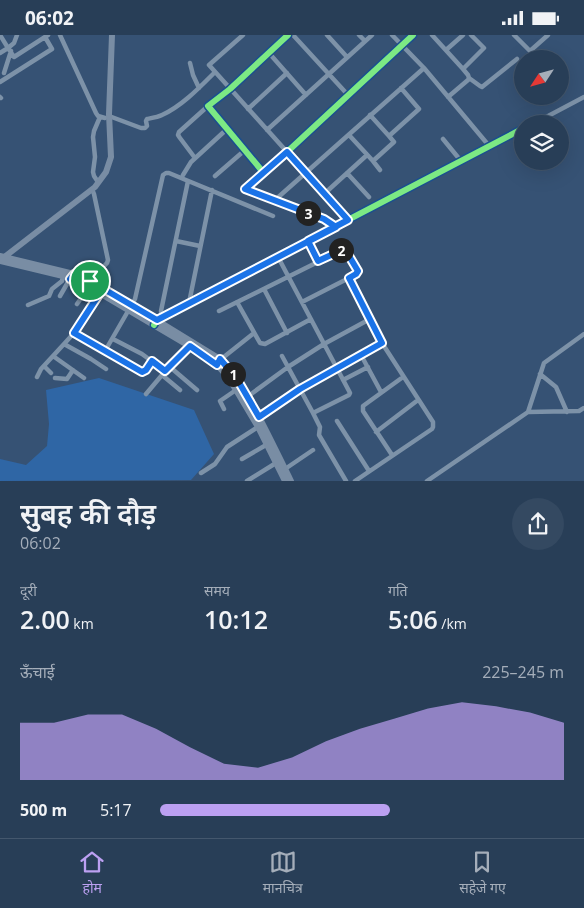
<!DOCTYPE html>
<html lang="hi">
<head>
<meta charset="utf-8">
<style>
  body { margin:0; font-family:"Open Sans","Noto Sans Devanagari",sans-serif; background:#344961; color:#f1f3f6; height:100vh; display:flex; flex-direction:column; font-size:19px; white-space:nowrap }
  * { box-sizing:border-box; margin:0 }
  p { font-size:16px; color:#a5aeba }
  .icon { flex:none; width:28px; height:28px; fill:none; stroke:currentColor; stroke-width:2; stroke-linecap:round; stroke-linejoin:round }
  .map { position:relative; height:446px; overflow:hidden }
  .sheet { display:flex; flex-direction:column; background:#283e57; flex:1 }
  .sheet>* { flex:none }
  .needle { width:32px; rotate:234deg }
  .tools { position:absolute; left:514px; top:15px; display:grid; gap:10px }
  .tools a { display:grid; place-items:center; width:55px; height:55px; border-radius:50%; background:#283e57; box-shadow:0 5px 20px #0002,0 0 0 1px #44576d; font-size:25px }
  .pin { position:absolute; display:grid; place-items:center; width:42px; height:42px; color:#fff; margin:-21px; border:2px solid #fff; border-radius:50%; box-shadow:0 1px 5px #0007 }
  .km { position:absolute; width:25px; height:25px; margin:-12px; border-radius:50%; background:#222; color:#fff; font-size:14px; line-height:25px; text-align:center }
  .round { display:grid; place-items:center; flex:none; width:52px; height:52px; border-radius:26px; background:#344961 }
  .headline { display:flex; align-items:center; justify-content:space-between; height:85px; padding:0 20px }
  h1 { font-size:28px; font-weight:600; line-height:38px }
  .stats { display:grid; grid-template-columns:repeat(3,1fr); gap:8px; height:85px; padding:5px 20px }
  .stats div { display:grid; align-content:center }
  .stats b { font-size:25px; font-weight:600 }
  .stats small { font-size:14px; font-weight:400 }
  .stats p { font-size:14px }
  .chart { height:140px; padding:10px 20px }
  .chart p { display:flex; justify-content:space-between }
  .chart svg { width:100%; height:90px; margin-top:5px; fill:#bca0f2; opacity:.7 }
  ul { padding:0 20px; list-style:none; font-size:16px }
  li { display:grid; grid-template-columns:80px 60px 1fr; align-items:center; height:38px }
  li i { height:12px; border-radius:6px; background:#bca0f2 }
  .status { display:flex; justify-content:space-between; align-items:center; height:35px; padding:0 25px; background:#283e57; direction:ltr }
  .status svg { height:14px; fill:currentColor }
  .tab-bar { display:flex; justify-content:space-around; align-items:center; height:70px; border-top:1px solid #44576d; background:#283e57; font-size:14px; color:#a5aeba }
  .tab-bar a { display:grid; justify-items:center; gap:2px }
  .tab-bar .selected { color:#bca0f2 }
  .map>svg:first-child { display:block }
</style>
</head>
<body>
<div class="status"><b>06:02</b><svg viewBox="0 0 49 12"><path d="M0 12V9h3v3zM5 12V6h3v6zM10 12V3h3v9zM15 12V0h3v12zM26 1h20v11H26zM47 4h2v5h-2z"/></svg></div>
<div class="map">
<svg width="584" height="446" viewBox="0 0 584 446">
  <rect width="100%" height="100%" fill="#365274"/>
  <path fill="#2f66a5" d="M99,343L194,375L214,419L191,445L0,446V424L26,430L47,411L49,389L46,355Z"/>
  <g fill="none" stroke-linecap="round" stroke-linejoin="round">
    <path stroke="#7d92a8" stroke-width="4.5" d="M0,0L8,13L0,18
      M17,0L14,8L8,13L14,22L48,0
      M60,0L96,78L98,81L105,83
      M243,0L209,30L348,185
      M288,0L230,54L208,71L263,137L287,117L413,0
      M293,0L348,60
      M327,0L347,22
      M359,0L365,6
      M392,0L424,33L490,112
      M432,0L463,34L484,13L471,0
      M514,0L535,21
      M446,15L463,0
      M530,16L548,0
      M269,18L306,60
      M190,28L193,40L199,53
      M4,38L11,16
      M469,43L480,51L482,52L517,24
      M0,47L52,14L45,2
      M0,62L1,63
      M448,62L468,45L469,43L468,40L463,34
      M248,74L287,38
      M370,80L389,101L419,74L401,53
      M109,81L141,93H145L147,91L146,86L147,84C152,83 158,82 162,80C182,71 200,52 215,37
      M533,89L584,62
      M267,95L372,0
      M349,100L373,126L394,107L389,101
      M443,104L461,126
      M195,123L180,103L178,100L179,97L208,71
      M373,126L380,135
      M263,137L245,154L324,184L336,192
      M347,138L369,162
      M183,140L191,127L227,94
      M215,141L245,115
      M98,147L94,141L93,137L95,122L93,102L94,96L100,82
      M324,159L367,120
      M275,165L424,33
      M176,206L200,211
      M308,206L318,226
      M278,222L349,356L350,358L349,360L313,378L282,321
      M90,246L107,228L108,225L94,159L92,154
      M264,254L287,298
      M100,258L74,298L105,316L135,264L163,140L166,138H169L273,181
      M60,261L71,242
      M237,267L260,308L265,309L311,284
      M189,268L212,155
      M77,269L89,252
      M28,270L49,261L52,254L62,246L63,241
      M219,276L342,215L344,214L346,216L358,235L356,239L349,243
      M162,282L161,276L188,146
      M156,286L162,282L522,94
      M584,299L544,328L528,377L579,376L584,373
      M113,304L142,319L165,336L162,340L180,355
      M64,309L74,298
      M105,316L142,337L146,335L152,326
      M361,320L381,357
      M53,321L84,343
      M220,325L254,298
      M44,331L51,338
      M170,332L197,355
      M168,333L189,311
      M540,339L556,352L567,377
      M37,342L41,334L64,309L91,324L106,334
      M55,343L67,344L73,335
      M343,345L368,332
      M146,359L162,340
      M247,362L288,332L324,309L370,284
      M224,374L220,366L236,355
      M313,378L320,392L319,400L346,446
      M259,382L300,355L382,308L349,243L302,267
      M337,386L369,436
      M376,397L418,365
      M392,420L363,376V371L403,342
      M242,424L266,410
      M285,434L313,415
      M201,438L215,429L227,412L258,392
      M247,446L276,428
      M355,446L432,394L433,392V387L382,308
      M427,446L528,377"/>
    <path stroke="#798da4" stroke-width="6" d="M0,221L74,239L132,270L220,324C233,337 242,353 252,369C266,394 278,420 291,446
      M3,223L95,152L106,137L111,122L109,79L112,0
      M0,226L63,241L89,252L189,311L217,330L227,341L236,355L258,392L285,446"/>
    <g stroke="#1b4f8f" stroke-width="9">
      <path id="cycleway" d="M288,0L230,54L208,71L263,137L287,117L413,0
        M154,290L157,285L162,282L522,94"/>
    </g>
    <use href="#cycleway" stroke="#7ce984" stroke-width="6"/>
  </g>
  <g fill="none" stroke-linecap="round" stroke-linejoin="round">
    <g stroke="#fff" stroke-width="10">
      <path id="route" d="M90,246L74,239L70,244L89,252L100,258L74,298L142,337L146,335L152,326L165,336L190,311L217,330L220,324L237,344L259,382L300,354L382,308L349,243L356,239L358,236L346,216L344,214L342,215L318,226L308,206L348,185L287,117L245,154L324,184L336,192L157,285L90,246"/>
    </g>
    <use href="#route" stroke="#1a73e8" stroke-width="6"/>
  </g>
</svg>
<div class="tools">
<a><svg class="needle" viewBox="-14 -14 28 28"><path d="M0-13l5 13h-10z" fill="#e53935"/><path d="M0 13l5-13h-10z" fill="#a5aeba"/></svg></a>
<a><svg class="icon" aria-label="layers" viewBox="0 0 24 24"><path d="M12 4l9 5-9 5-9-5zM3 14l9 5 9-5"/></svg></a>
</div>
<div class="pin" style="left:90px;top:246px;background:#1e9e55"><svg class="icon" aria-label="arrive" viewBox="0 0 24 24"><path d="M6 21V4h12l-3 4 3 4H6"/></svg></div>
<b class="km" style="left:233px;top:339px">1</b>
<b class="km" style="left:341px;top:215px">2</b>
<b class="km" style="left:308px;top:178px">3</b>
</div>
<section class="sheet">
<div class="headline"><div><h1>सुबह की दौड़</h1><p>06:02</p></div><a class="round"><svg class="icon" aria-label="share" viewBox="0 0 24 24"><path d="M12 15V3M7 8l5-5 5 5M5 13v7h14v-7"/></svg></a></div>
<div class="stats">
<div><p>दूरी</p><b>2.00<small> km</small></b></div>
<div><p>समय</p><b>10:12</b></div>
<div><p>गति</p><b>5:06<small> /km</small></b></div>
</div>
<div class="chart"><p><span>ऊँचाई</span>225–245 m</p>
<svg viewBox="0 0 160 44" preserveAspectRatio="none"><path d="M0 44V16L10 16L20 12L30 12L40 19L50 28L60 36L70 38L80 33L90 25L100 19L110 14L120 9L130 6L140 8L150 11L160 16V44z"/></svg>
</div>
<ul>
<li><b>500 m</b>5:17<i style="width:57%"></i></li>
</ul>
</section>
<nav class="tab-bar">
<a class="selected"><svg class="icon" aria-label="home" viewBox="0 0 24 24"><path d="M3 11l9-7 9 7M6 9v11h12V9"/></svg>होम</a>
<a><svg class="icon" aria-label="map" viewBox="0 0 24 24"><path d="M3 6l6-2 6 2 6-2v14l-6 2-6-2-6 2zM9 4v14M15 6v14"/></svg>मानचित्र</a>
<a><svg class="icon" aria-label="saved" viewBox="0 0 24 24"><path d="M7 4h10v16l-5-4-5 4z"/></svg>सहेजे गए</a>
</nav>
</body>
</html>
